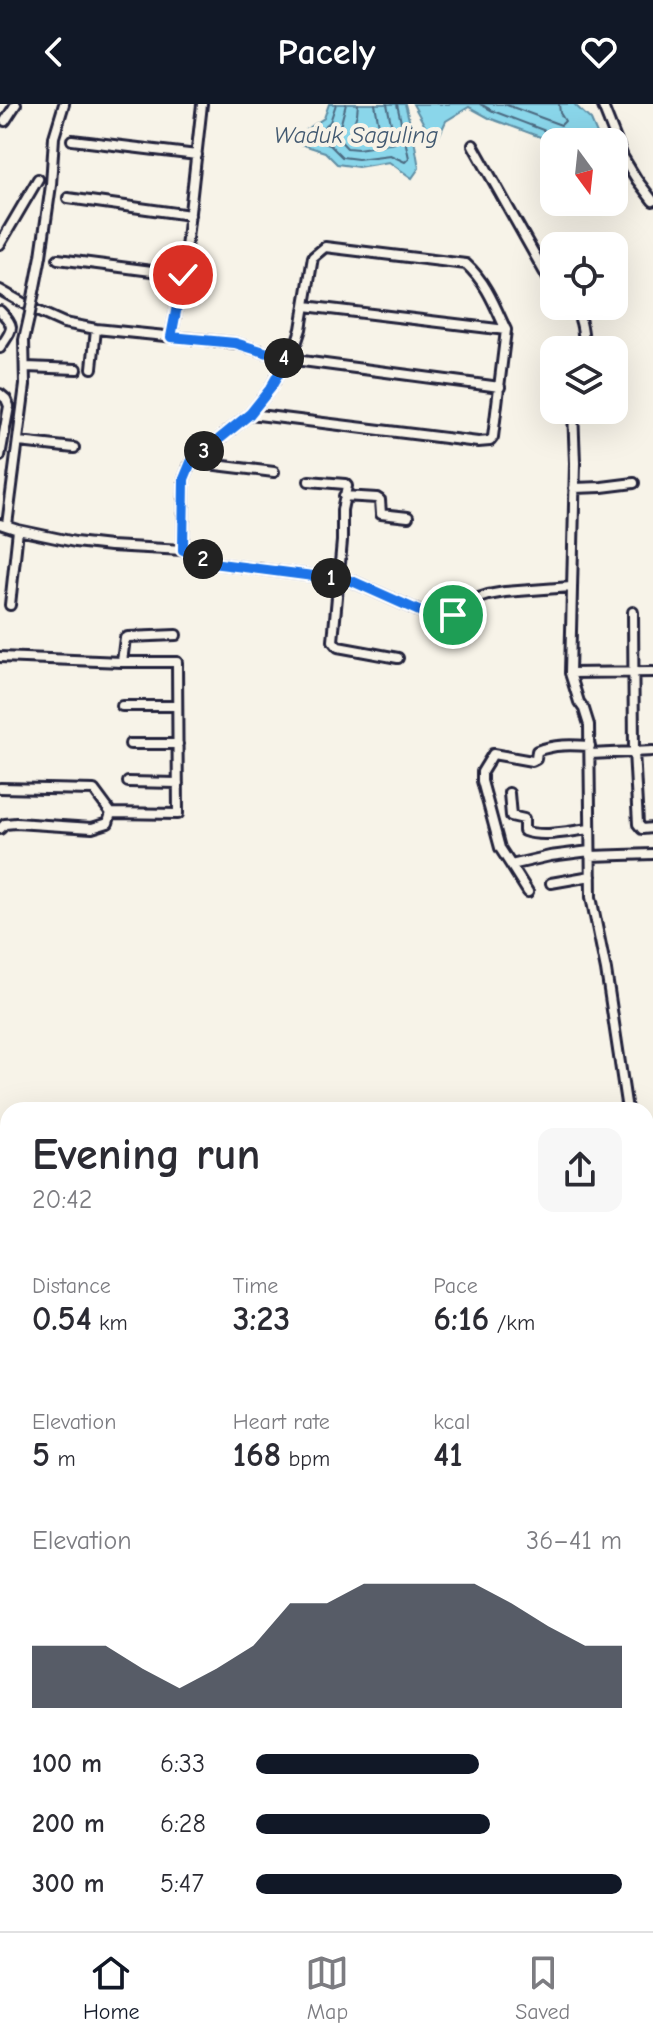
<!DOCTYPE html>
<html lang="en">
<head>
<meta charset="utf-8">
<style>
  body { margin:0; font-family:"Comic Neue",sans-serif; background:#f7f7f7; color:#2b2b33; height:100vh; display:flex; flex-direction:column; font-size:30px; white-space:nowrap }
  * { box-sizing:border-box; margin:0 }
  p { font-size:26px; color:#7c7c81 }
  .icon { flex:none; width:44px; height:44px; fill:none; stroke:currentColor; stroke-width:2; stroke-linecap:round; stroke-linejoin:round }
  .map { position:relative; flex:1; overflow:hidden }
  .drawer { position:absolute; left:0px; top:998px; width:654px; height:830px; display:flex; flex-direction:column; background:#fff; border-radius:24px 24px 0 0; box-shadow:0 8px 32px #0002 }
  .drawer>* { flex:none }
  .needle { width:52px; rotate:165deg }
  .tools { position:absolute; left:540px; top:24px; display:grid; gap:16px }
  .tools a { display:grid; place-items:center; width:88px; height:88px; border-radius:16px; background:#fff; box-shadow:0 8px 32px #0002; font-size:40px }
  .pin { position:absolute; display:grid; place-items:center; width:68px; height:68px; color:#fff; margin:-34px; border:4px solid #fff; border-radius:50%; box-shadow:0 2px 8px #0007 }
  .km { position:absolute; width:40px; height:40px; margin:-20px; border-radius:50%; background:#222; color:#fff; font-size:22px; line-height:40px; text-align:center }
  .round { display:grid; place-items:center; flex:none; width:84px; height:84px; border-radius:16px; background:#f7f7f7 }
  .headline { display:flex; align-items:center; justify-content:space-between; height:136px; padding:0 32px }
  h1 { font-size:44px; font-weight:700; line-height:60px }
  .figures { display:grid; grid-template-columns:repeat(3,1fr); gap:12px; height:136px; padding:8px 32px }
  .figures div { display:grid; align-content:center }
  .figures b { font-size:34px; font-weight:700 }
  .figures small { font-size:22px; font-weight:400 }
  .figures p { font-size:22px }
  .chart { height:224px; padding:16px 32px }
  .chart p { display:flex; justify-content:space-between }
  .chart svg { width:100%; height:144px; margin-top:8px; fill:#111827; opacity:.7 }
  ul { padding:0 32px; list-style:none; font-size:26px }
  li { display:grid; grid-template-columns:128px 96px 1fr; align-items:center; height:60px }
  li i { height:20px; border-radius:10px; background:#111827 }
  header { display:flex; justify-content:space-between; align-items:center; height:104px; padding:0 32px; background:#111827; color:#fff; font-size:36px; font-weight:700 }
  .menu { display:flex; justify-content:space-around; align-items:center; height:112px; border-top:2px solid #e1e1e2; background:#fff; font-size:22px; color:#7c7c81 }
  .menu a { display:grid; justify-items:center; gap:4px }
  .menu .on { color:#111827 }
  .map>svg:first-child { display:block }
</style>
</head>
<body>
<header><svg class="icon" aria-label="back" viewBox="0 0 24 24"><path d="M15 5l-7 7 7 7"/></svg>Pacely<svg class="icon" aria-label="heart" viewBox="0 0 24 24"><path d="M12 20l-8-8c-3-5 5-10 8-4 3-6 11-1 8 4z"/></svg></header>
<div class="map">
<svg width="653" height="1827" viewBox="0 0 653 1827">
  <rect width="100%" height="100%" fill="#f7f3e8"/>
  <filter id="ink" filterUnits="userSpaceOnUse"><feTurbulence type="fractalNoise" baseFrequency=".0125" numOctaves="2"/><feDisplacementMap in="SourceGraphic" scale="16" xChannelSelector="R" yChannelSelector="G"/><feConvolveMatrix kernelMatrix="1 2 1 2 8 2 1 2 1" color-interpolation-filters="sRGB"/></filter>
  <g filter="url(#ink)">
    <path fill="#8ad6ea" stroke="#608ea4" stroke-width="2" d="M329,0H405L414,35L419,64L412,74L389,58L358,63L337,60L325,48L297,39L303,28L324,14Z
      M413,0H574L591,16L600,37L554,38L489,14L469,3L446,17L438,34L432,35Z"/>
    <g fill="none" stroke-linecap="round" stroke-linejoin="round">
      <path stroke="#4c6a81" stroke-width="2" d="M336,0L330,18L315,30V36L330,41L342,53L358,55L390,51L405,58L409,54L397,0
        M346,0L341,19L335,31L347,44L358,45L395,39L387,0
        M358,0L357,10L351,28L352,32L358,33L380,28L375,0
        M480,0L493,7L556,31L562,38
        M504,0L561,21L565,17L560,9L559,0"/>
      <path stroke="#608ea4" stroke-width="3" d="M646,1629L653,1625"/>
      <g stroke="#22223b" stroke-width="14">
        <path id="street" d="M602,0L623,53L637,76L653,97
          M5,17L16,0
          M72,36L197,51
          M473,41L554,185
          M68,94L190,111
          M0,140L38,75
          M58,155L183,171
          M0,186L37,207L64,219L96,225L235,239L287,255L500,283
          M34,188L41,152L51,81L54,33L64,0
          M305,202L506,226
          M573,202C583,214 583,231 585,246
          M0,207C17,224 12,225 0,244
          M171,233L183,171L202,0
          M26,263L77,265
          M92,264L96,225
          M0,290L6,295L9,302L0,352
          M573,306L575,359L570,569L579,598L584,605L589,621L591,793L606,866L627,1006
          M250,310L478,338L490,337L493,333L506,226
          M19,338L74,344
          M191,358L274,368
          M309,377L345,380L347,382L342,406V437L333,537L338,543L398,554
          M574,384L602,383L634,379
          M344,392L377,394L380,396L381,410L408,413
          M0,420L18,426L75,438L110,442L183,446L212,459L352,477L428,511H453L468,504L479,494L488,491L505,488L571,483
          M7,421L25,281L24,236L29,214
          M183,446L184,375L191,358L250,310L270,285L297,237L301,225L313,153L325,143L466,160C486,178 495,202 506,226
          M10,501L18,426
          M633,508L634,647L638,720L642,725L653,724
          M0,553L122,558L125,534L128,533L176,531
          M570,569L653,568
          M122,602H177
          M130,640H178
          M590,650L653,647
          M128,678L178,679
          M0,684L94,686L111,709L178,710L177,558H122
          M509,689L511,712L524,715V727C543,734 570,727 590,725
          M0,725L5,720L16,719L92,724L108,719L111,709
          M590,747L550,752L511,761L500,744L482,677V668L493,650L532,657L536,655L537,647C554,640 572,641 590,642
          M590,752L653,750
          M511,761L528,788
          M551,779L591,772
          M646,1049H653
          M646,1165L649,1180L653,1181
          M646,1383L653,1375
          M646,1424L653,1426
          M646,1582L653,1564
          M646,1601L653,1596
          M646,1623L653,1621
          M646,1767L653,1778
          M537,1820L541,1827
          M600,1827L601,1820"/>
      </g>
      <use href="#street" stroke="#f7f3e8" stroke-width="8"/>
      <g stroke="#22223b" stroke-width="14" stroke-linecap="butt">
        <path id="street-bridge" d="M29,214L34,188"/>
      </g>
      <use href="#street-bridge" stroke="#f7f3e8" stroke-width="8"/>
    </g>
  </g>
  <g fill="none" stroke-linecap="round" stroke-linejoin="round" filter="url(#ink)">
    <g stroke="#fff" stroke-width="16">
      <path id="route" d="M183,171L171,233L235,239L287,255L270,285L250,310L191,358L184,375L183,446L212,459L352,477L428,511H453"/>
    </g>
    <use href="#route" stroke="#1a73e8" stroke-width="10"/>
  </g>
  <g text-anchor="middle" stroke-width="8" stroke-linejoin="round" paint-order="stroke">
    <g font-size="24" font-style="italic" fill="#415870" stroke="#f7f3e8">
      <text x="356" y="39">Waduk Saguling</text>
    </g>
  </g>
</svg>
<div class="tools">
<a><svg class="needle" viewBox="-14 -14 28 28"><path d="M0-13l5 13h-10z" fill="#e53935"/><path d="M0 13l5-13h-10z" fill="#7c7c81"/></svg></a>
<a><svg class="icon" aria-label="locate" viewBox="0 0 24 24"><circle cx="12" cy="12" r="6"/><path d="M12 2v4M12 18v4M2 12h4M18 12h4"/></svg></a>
<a><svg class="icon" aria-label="layers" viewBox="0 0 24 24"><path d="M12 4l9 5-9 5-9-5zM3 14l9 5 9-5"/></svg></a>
</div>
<div class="pin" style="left:453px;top:511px;background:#1e9e55"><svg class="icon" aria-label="arrive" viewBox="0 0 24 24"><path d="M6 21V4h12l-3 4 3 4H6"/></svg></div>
<div class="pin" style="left:183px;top:171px;background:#d93025"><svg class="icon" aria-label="check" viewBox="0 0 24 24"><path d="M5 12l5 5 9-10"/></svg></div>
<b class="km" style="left:331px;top:474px">1</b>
<b class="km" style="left:203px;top:455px">2</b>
<b class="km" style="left:204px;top:347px">3</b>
<b class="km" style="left:284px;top:254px">4</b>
<section class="drawer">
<div class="headline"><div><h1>Evening run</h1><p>20:42</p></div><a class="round"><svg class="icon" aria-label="share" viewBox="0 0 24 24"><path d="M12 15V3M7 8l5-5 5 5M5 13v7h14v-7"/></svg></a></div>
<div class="figures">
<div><p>Distance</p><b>0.54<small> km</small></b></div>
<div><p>Time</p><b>3:23</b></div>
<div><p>Pace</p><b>6:16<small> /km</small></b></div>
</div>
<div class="figures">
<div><p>Elevation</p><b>5<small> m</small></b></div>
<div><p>Heart rate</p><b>168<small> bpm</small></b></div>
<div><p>kcal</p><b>41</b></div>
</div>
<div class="chart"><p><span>Elevation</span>36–41 m</p>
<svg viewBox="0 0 160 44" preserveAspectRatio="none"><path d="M0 44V25L10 25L20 25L30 32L40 38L50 32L60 25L70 12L80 12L90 6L100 6L110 6L120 6L130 12L140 19L150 25L160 25V44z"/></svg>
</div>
<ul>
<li><b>100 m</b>6:33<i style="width:61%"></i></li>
<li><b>200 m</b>6:28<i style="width:64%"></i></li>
<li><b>300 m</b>5:47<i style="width:100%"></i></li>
</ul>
</section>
</div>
<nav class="menu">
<a class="on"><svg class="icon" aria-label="home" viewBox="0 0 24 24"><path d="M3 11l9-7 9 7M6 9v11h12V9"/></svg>Home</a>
<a><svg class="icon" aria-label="map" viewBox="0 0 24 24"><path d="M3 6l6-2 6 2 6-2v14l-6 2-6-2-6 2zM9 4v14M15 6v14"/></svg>Map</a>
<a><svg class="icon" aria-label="saved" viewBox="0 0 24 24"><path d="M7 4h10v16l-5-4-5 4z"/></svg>Saved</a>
</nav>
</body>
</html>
